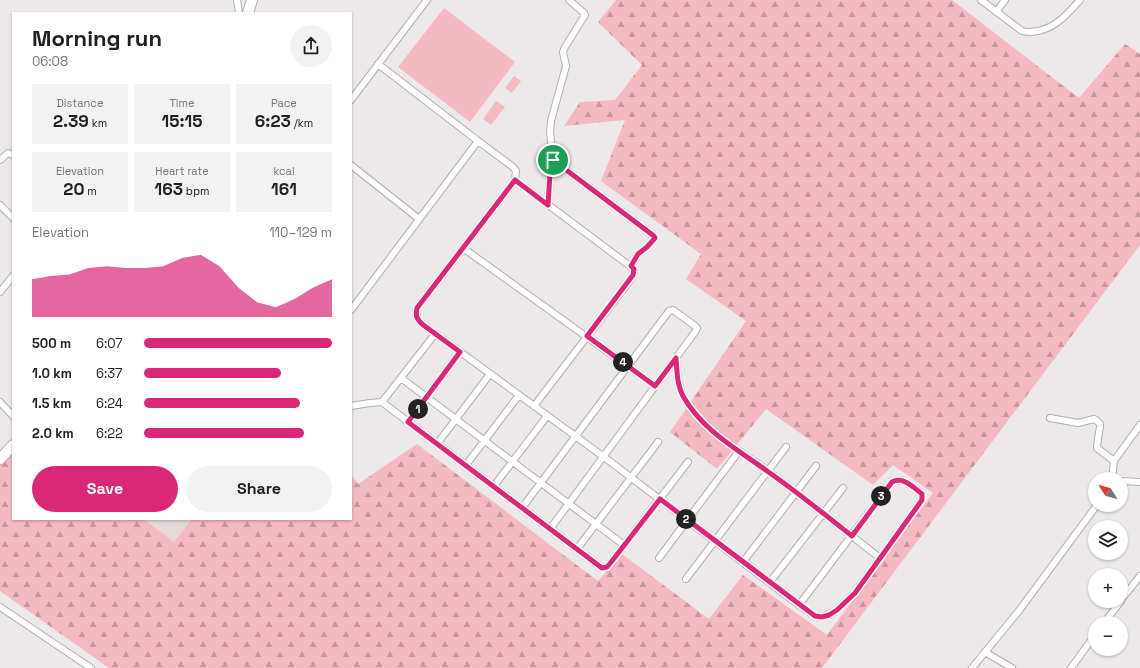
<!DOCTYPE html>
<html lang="en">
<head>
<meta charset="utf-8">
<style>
  body { margin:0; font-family:"Space Grotesk",sans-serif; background:#f2f2f2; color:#202124; height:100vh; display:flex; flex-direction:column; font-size:15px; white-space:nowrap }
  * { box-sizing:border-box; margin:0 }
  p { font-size:13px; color:#757577 }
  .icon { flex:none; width:22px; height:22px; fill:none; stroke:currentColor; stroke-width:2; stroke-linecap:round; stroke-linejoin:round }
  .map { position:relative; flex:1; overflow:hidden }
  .side { position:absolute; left:12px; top:12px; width:340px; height:508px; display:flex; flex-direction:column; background:#fff; border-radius:0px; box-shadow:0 1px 3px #0004 }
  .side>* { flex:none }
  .needle { width:26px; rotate:307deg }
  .tools { position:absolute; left:1088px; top:472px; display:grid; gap:8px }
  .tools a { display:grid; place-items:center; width:40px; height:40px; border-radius:50%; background:#fff; box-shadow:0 1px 3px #0004; font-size:20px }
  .pin { position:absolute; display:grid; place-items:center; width:34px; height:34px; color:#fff; margin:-17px; border:2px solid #fff; border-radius:50%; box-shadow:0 1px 4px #0007 }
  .km { position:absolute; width:20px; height:20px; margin:-10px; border-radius:50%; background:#222; color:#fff; font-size:11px; line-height:20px; text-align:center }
  .round { display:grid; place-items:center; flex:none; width:42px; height:42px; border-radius:21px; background:#f2f2f2 }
  .head { display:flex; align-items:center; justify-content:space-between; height:68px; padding:0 20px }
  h1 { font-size:22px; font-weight:700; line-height:30px }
  .metrics { display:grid; grid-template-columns:repeat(3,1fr); gap:6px; height:68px; padding:4px 20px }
  .metrics div { display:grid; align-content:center; border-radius:0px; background:#f2f2f2; text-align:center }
  .metrics b { font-size:17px; font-weight:700 }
  .metrics small { font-size:11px; font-weight:400 }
  .metrics p { font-size:11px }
  .chart { height:112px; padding:8px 20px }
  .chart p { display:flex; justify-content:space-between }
  .chart svg { width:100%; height:72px; margin-top:4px; fill:#db2777; opacity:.7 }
  .cta { display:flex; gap:8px; margin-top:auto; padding:8px 20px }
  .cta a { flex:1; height:46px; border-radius:24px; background:#db2777; color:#fff; font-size:16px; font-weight:700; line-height:46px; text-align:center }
  .cta a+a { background:#f2f2f2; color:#202124 }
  ul { padding:0 20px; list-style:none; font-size:13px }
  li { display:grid; grid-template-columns:64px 48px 1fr; align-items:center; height:30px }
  li i { height:10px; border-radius:5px; background:#db2777 }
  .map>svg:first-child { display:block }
</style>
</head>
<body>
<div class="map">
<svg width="1140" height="668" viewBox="0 0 1140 668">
  <defs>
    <pattern id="forest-firs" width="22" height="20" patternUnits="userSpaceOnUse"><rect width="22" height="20" fill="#f5b9c2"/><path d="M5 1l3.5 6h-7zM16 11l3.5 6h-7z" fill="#c7979e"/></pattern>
  </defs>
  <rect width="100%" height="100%" fill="#ede8e9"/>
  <path fill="#e5d8d9" d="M144,519H192L174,542Z"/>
  <path fill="#f5b9c2" d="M444,8L515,62L470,122L398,67Z
    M514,76L521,81L512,93L505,88Z
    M496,101L505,107L491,125L483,119Z"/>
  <path fill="url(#forest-firs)" d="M616,0H952L1079,98L1125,44L1140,54V245L822,668H109L0,591V464L13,450V519H144L174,542L192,519H351V475L358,484L417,444L598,581L622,554L709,619L743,575L827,635L933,493L893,465L873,485L766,409L717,469L670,432L746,321L686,279L701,254L601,181L625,120L564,126L580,102L615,100L642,65L598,22Z"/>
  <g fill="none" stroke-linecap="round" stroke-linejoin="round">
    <g stroke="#b2adae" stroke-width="8">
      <path id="minor" d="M237,0L239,13
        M981,0L1022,31C1028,33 1032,32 1038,31C1057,27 1067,14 1080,0
        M996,12L1005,0
        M351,100L427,0
        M478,141L513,167L516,171L515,180L417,308C415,316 417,319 422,324L604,457L799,605L815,616L822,617L837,610L855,593L922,500V494C913,487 903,476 892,482L799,605
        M0,160L8,153L13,155
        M553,160L654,236V239L647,247L638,254L631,266
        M351,165L419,219
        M515,180L634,269L633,275L628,283L534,406
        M0,205L13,218
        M548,205L550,174L553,160L550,132L551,121L566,66L563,52L565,47L585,15L584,13L569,0
        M463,248L655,386
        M0,292L13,276
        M351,310L478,141L378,64
        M676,358C677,370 677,385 683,396C702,431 739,449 769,472C807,500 843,529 880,558
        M401,378L624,545
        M0,402L13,416
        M382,402L435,334
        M351,406L370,403L382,402L602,568L607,567L612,561L688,462
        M1050,418L1078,423L1094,419L1096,420L1100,424V427L1098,438L1097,448L1114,461
        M408,422L460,352
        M437,444L490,374
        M466,465L519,395
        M1112,479L1114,461L1140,425
        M1121,481L1140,482
        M494,486L547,416
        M522,508L669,311L673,310L676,312L695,326L697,328L695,332L550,529
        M577,549L658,442
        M659,558L739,451
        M743,562L816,466
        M686,579L786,447
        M770,582L843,488
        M1121,600L1140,576
        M0,607L91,668
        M1104,623L1121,601
        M985,652L1012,668
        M972,668L1018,612L1097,505
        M1071,668L1095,635"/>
    </g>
    <g stroke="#b2adae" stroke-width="12">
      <path id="trunk" d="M248,13L252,0
        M0,459L13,445"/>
    </g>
    <use href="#minor" stroke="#fff" stroke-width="6"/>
    <use href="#trunk" stroke="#fff" stroke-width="10"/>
  </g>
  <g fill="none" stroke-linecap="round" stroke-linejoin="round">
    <g stroke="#fff" stroke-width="8">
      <path id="route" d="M553,160L654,236L655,238L647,247L638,254L631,266L634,269L633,275L587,336L655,386L676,358C677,371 677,385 683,396C702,430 737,449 767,471C796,491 824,514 852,536L892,482C903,476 913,487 922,494V500L855,593L837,610L829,615L822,617L815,616L660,499L612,561L607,567L602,568L408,422L460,352L422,324C417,319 415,316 417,308L515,180L548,205L550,174Z"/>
    </g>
    <use href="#route" stroke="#db2777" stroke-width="5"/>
  </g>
</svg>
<div class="tools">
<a><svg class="needle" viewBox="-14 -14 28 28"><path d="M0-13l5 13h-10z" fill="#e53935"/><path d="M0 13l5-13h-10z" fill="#757577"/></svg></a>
<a><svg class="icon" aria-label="layers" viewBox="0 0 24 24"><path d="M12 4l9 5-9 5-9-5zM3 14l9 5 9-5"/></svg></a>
<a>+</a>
<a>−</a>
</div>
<div class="pin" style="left:553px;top:160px;background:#1e9e55"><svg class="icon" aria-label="arrive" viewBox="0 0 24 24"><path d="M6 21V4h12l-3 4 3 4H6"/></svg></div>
<b class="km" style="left:418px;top:409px">1</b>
<b class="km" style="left:686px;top:519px">2</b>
<b class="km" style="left:881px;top:496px">3</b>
<b class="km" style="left:623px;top:362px">4</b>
<section class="side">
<div class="head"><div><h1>Morning run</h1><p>06:08</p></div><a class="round"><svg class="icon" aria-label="share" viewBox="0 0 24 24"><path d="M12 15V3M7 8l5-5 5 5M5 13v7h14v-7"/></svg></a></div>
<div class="metrics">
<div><p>Distance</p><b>2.39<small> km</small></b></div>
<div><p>Time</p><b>15:15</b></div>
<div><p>Pace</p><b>6:23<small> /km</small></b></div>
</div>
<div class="metrics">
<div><p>Elevation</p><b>20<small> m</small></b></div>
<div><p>Heart rate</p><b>163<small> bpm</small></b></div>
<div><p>kcal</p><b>161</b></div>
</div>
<div class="chart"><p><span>Elevation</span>110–129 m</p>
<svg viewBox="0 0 160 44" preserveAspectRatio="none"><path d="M0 44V21L10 19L20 18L30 14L40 13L50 14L60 14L70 13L80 8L90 6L100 13L110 26L120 35L130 38L140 33L150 26L160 21V44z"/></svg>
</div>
<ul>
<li><b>500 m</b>6:07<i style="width:100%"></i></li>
<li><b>1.0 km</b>6:37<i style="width:73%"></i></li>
<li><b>1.5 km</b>6:24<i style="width:83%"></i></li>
<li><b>2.0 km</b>6:22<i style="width:85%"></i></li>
</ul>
<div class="cta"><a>Save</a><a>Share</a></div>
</section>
</div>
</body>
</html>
